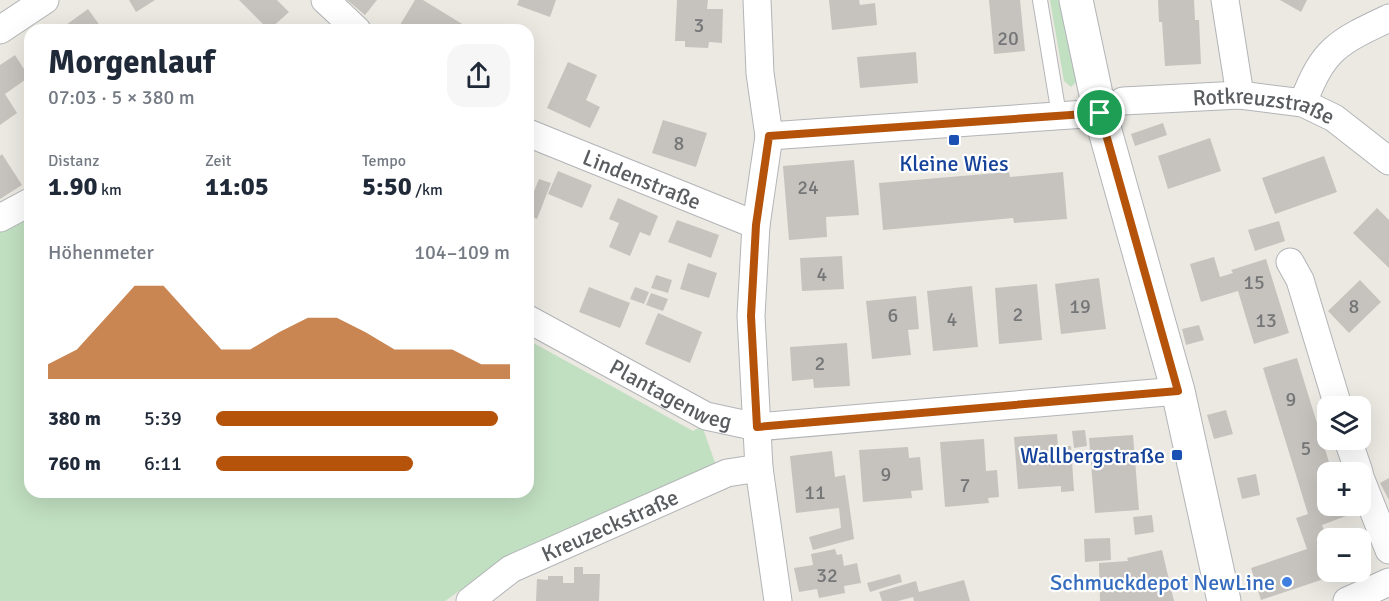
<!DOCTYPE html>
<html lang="de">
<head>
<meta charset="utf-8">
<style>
  body { margin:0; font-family:Signika,sans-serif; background:#f6f6f7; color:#1f2937; height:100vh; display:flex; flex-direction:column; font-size:22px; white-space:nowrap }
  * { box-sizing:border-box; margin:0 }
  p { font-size:20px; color:#747a83 }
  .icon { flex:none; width:33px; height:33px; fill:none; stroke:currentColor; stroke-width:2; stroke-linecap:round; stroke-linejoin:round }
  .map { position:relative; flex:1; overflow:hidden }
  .drawer { position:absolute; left:24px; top:24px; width:510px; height:474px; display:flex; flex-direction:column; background:#fff; border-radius:18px; box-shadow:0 6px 24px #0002 }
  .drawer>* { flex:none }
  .fabs { position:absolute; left:1317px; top:396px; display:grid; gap:12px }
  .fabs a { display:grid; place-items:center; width:54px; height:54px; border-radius:12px; background:#fff; box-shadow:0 6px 24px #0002; font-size:30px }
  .pin { position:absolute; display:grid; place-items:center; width:51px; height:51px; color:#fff; margin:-26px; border:3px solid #fff; border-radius:50%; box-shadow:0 2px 6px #0007 }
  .round { display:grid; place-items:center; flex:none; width:63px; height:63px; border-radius:18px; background:#f6f6f7 }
  .head { display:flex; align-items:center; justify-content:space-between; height:102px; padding:0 24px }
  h1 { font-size:33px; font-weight:800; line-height:45px }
  .figures { display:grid; grid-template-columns:repeat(3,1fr); gap:9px; height:102px; padding:6px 24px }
  .figures div { display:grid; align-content:center }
  .figures b { font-size:26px; font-weight:800 }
  .figures small { font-size:16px; font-weight:400 }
  .figures p { font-size:16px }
  .chart { height:168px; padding:12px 24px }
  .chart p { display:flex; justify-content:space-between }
  .chart svg { width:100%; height:108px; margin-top:6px; fill:#b45309; opacity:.7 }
  ul { padding:0 24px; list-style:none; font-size:20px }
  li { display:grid; grid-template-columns:96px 72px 1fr; align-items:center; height:45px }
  li i { height:15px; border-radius:8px; background:#b45309 }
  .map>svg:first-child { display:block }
</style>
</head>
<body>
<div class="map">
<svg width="1389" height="601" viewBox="0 0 1389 601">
  <rect width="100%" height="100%" fill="#ebe9e2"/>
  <path fill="#c1dfc1" d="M1050,0H1064L1077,81L1071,87L1064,81Z
    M30,214V492H528V340L693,431L702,426L717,468L507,557L445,601H0V230Z"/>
  <path fill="#c6c3be" d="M129,0H155L136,12Z
    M239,0H277L289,12L269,30Z
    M347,0H377L365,15Z
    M415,0H423L472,30H397Z
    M519,0H556L550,17L517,5Z
    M677,0H708L707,9H723L722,43L709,42L708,48L685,47V41H675Z
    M829,0H859L860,5L875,3L877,25L832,30Z
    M989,0H1020L1025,51L994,54Z
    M1158,0H1194L1195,20H1199L1201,64L1165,66L1162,22H1159Z
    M1280,0H1307L1301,12Z
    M88,9L103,30H59Z
    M916,52L918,83L860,88L857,57Z
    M15,55L29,77L5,94L17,113L0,125V65Z
    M568,62L597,75L586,100L600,107L590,128L547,108Z
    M663,120L707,133L696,167L652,153Z
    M1163,123L1167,135L1135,146L1131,134Z
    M1210,138L1221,171L1168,189L1158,156Z
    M2,154L22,185L0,199V156Z
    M1324,156L1337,192L1275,214L1262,178Z
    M854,160L859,215L826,217L827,237L789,240L783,166Z
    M558,171L592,185L582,208L548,194Z
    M1009,172L1010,177L1063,172L1067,219L1014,223L1013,218L883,230L879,183Z
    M539,179L551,183L537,219L528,215V206Z
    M618,198L658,216L650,236L640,232L630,256L609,247L619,223L609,219Z
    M1377,208L1389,220V268L1353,233Z
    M677,220L719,235L711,258L668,242Z
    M1279,221L1285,241L1255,251L1248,230Z
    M842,256L844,289L802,291L800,258Z
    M1214,257L1220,277L1233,273L1231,270L1266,259L1289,333L1254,344L1238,291L1201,302L1190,264Z
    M688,263L717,273L709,298L680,289Z
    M656,275L672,280L668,293L651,288Z
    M1099,278L1106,329L1061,334L1055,284Z
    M1360,280L1381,302L1349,333L1328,311Z
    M1037,284L1042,340L999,344L995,288Z
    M972,286L978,347L933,351L927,291Z
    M589,287L630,303L620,328L579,312Z
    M635,287L649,292L644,304L630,299Z
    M651,293L668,299L663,311L646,305Z
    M916,296L919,329L908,330L911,355L872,359L866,301Z
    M658,313L702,332L690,363L645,344Z
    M1199,325L1204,340L1186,345L1182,329Z
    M847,343L850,386L814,388L813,379L792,381L790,347Z
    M1297,358L1332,472H1328V506H1343L1346,516L1322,525L1325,533L1338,529L1341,538H1328V572H1345L1261,600L1251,568L1307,549L1296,518L1308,514L1263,368Z
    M1226,410L1233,434L1214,439L1207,415Z
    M1085,430L1087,446L1074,448L1072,431Z
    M1057,434L1058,447L1071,446L1074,491L1061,492V486L1018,489L1014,437Z
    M1133,435L1139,510L1095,513L1089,438Z
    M984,439L986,471L997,470L999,497L988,498L989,503L945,507L940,442Z
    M908,447L909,458L920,457L923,490L911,491L912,498L863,502L859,450Z
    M832,451L835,477L845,475L854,539L813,550L809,537L841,528L839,508L796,513L790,456Z
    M1256,474L1260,495L1242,499L1237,478Z
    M1389,478V500L1380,483Z
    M1152,515L1154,532L1135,535L1133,517Z
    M1110,538L1111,560L1085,562L1084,539Z
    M835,549L837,555L842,554L844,566L857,563L861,583L844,586L845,593L819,598L817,589L799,592L794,568L813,565L811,554Z
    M1162,550L1174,601H1100L1099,563L1128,561L1127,558Z
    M574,567H583V574H600L599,601H536L537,579L548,580V576H563V583H574Z
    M900,574L902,582L870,592L867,583Z
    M964,580L970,601H914L913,597L898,601H882L879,592L916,581L919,592Z"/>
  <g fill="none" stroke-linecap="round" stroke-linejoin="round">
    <g stroke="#b2b4b7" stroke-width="16">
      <path id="service" d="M1040,0L1059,115"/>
    </g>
    <g stroke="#b2b4b7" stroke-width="29">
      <g id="minor">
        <path d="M325,0L357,30"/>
        <path d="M757,0L760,73L769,136L756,225L751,316L759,468L778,601"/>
        <path d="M1225,0L1240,95"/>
        <path d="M0,30L45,0"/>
        <path id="s1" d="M1123,101L1240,95L1303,103L1334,118L1389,161"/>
        <path d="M1303,103C1323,49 1338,42 1389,18"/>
        <path id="s2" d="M528,133L756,225"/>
        <path d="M769,136L1100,113"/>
        <path d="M0,218L30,202"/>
        <path d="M1290,262L1300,280L1338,406"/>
        <path id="s3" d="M528,319L706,416L757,427L1178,391"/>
        <path d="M1348,440L1359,472"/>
        <path d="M1360,477L1389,550"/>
        <path id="s4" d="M470,601L511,569L727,473L759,468"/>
        <path d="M1347,601L1389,582"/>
      </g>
    </g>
    <g stroke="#b2b4b7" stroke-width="35">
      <path id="tertiary" d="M1076,0L1100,113L1178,391L1224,601"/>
    </g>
    <use href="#service" stroke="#fff" stroke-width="14"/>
    <use href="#minor" stroke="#fff" stroke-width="27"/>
    <use href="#tertiary" stroke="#fff" stroke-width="33"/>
  </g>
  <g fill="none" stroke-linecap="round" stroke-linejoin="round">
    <g stroke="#fff" stroke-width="12">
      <path id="route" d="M1100,113L1178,391L757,427L751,316L756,225L769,136Z"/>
    </g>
    <use href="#route" stroke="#b45309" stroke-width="8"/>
  </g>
  <g fill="#1a4fb4" stroke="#fff" stroke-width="2">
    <rect x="948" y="134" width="12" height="12" rx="3"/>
    <rect x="1171" y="449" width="12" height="12" rx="3"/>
  </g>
  <circle fill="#3f7fe0" stroke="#fff" stroke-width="2" cx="1287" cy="582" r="6"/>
  <g text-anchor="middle" stroke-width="4.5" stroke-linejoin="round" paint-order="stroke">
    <g font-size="20" fill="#757678">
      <text x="699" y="32">3</text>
      <text x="1008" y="45">20</text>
      <text x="679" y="150">8</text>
      <text x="808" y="194">24</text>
      <text x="822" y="281">4</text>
      <text x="1254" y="289">15</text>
      <text x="1080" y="313">19</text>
      <text x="1354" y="313">8</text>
      <text x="1018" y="321">2</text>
      <text x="893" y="322">6</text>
      <text x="952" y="326">4</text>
      <text x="1266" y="327">13</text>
      <text x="820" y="370">2</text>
      <text x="1291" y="406">9</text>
      <text x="1306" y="455">5</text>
      <text x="886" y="481">9</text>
      <text x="965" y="492">7</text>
      <text x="815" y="499">11</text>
      <text x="827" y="582">32</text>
    </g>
    <g font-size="22" fill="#5a5d60" stroke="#fff">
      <text dy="8" stroke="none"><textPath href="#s1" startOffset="142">Rotkreuzstraße</textPath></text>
      <text dy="8" stroke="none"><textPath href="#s2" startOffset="123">Lindenstraße</textPath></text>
      <text dy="8" stroke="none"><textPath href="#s3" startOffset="162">Plantagenweg</textPath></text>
      <text dy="8" stroke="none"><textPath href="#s4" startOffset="160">Kreuzeckstraße</textPath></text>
    </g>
    <g font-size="22" fill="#164399" stroke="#fff">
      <text x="954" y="171">Kleine Wies</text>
      <text x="1165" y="463" text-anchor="end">Wallbergstraße</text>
    </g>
    <g font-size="22" fill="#366cbe" stroke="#fff" text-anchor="end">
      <text x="1275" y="590">Schmuckdepot NewLine</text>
    </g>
  </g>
</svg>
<div class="fabs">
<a><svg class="icon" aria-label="layers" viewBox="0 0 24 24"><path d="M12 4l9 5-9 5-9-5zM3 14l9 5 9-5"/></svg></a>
<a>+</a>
<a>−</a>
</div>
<div class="pin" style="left:1100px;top:113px;background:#1e9e55"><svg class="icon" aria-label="arrive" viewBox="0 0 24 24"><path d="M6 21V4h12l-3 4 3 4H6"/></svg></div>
<section class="drawer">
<div class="head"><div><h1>Morgenlauf</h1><p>07:03 · 5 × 380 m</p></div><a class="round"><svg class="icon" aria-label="share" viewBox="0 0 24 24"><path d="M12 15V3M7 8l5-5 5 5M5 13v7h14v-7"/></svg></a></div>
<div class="figures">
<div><p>Distanz</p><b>1.90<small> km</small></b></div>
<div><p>Zeit</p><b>11:05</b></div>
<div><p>Tempo</p><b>5:50<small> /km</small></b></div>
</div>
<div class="chart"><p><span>Höhenmeter</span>104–109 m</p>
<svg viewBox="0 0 160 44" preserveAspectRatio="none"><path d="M0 44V38L10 32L20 19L30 6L40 6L50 19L60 32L70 32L80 25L90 19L100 19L110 25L120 32L130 32L140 32L150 38L160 38V44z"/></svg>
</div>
<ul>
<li><b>380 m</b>5:39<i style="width:96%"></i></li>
<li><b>760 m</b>6:11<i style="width:67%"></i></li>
</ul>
</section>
</div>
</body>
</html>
